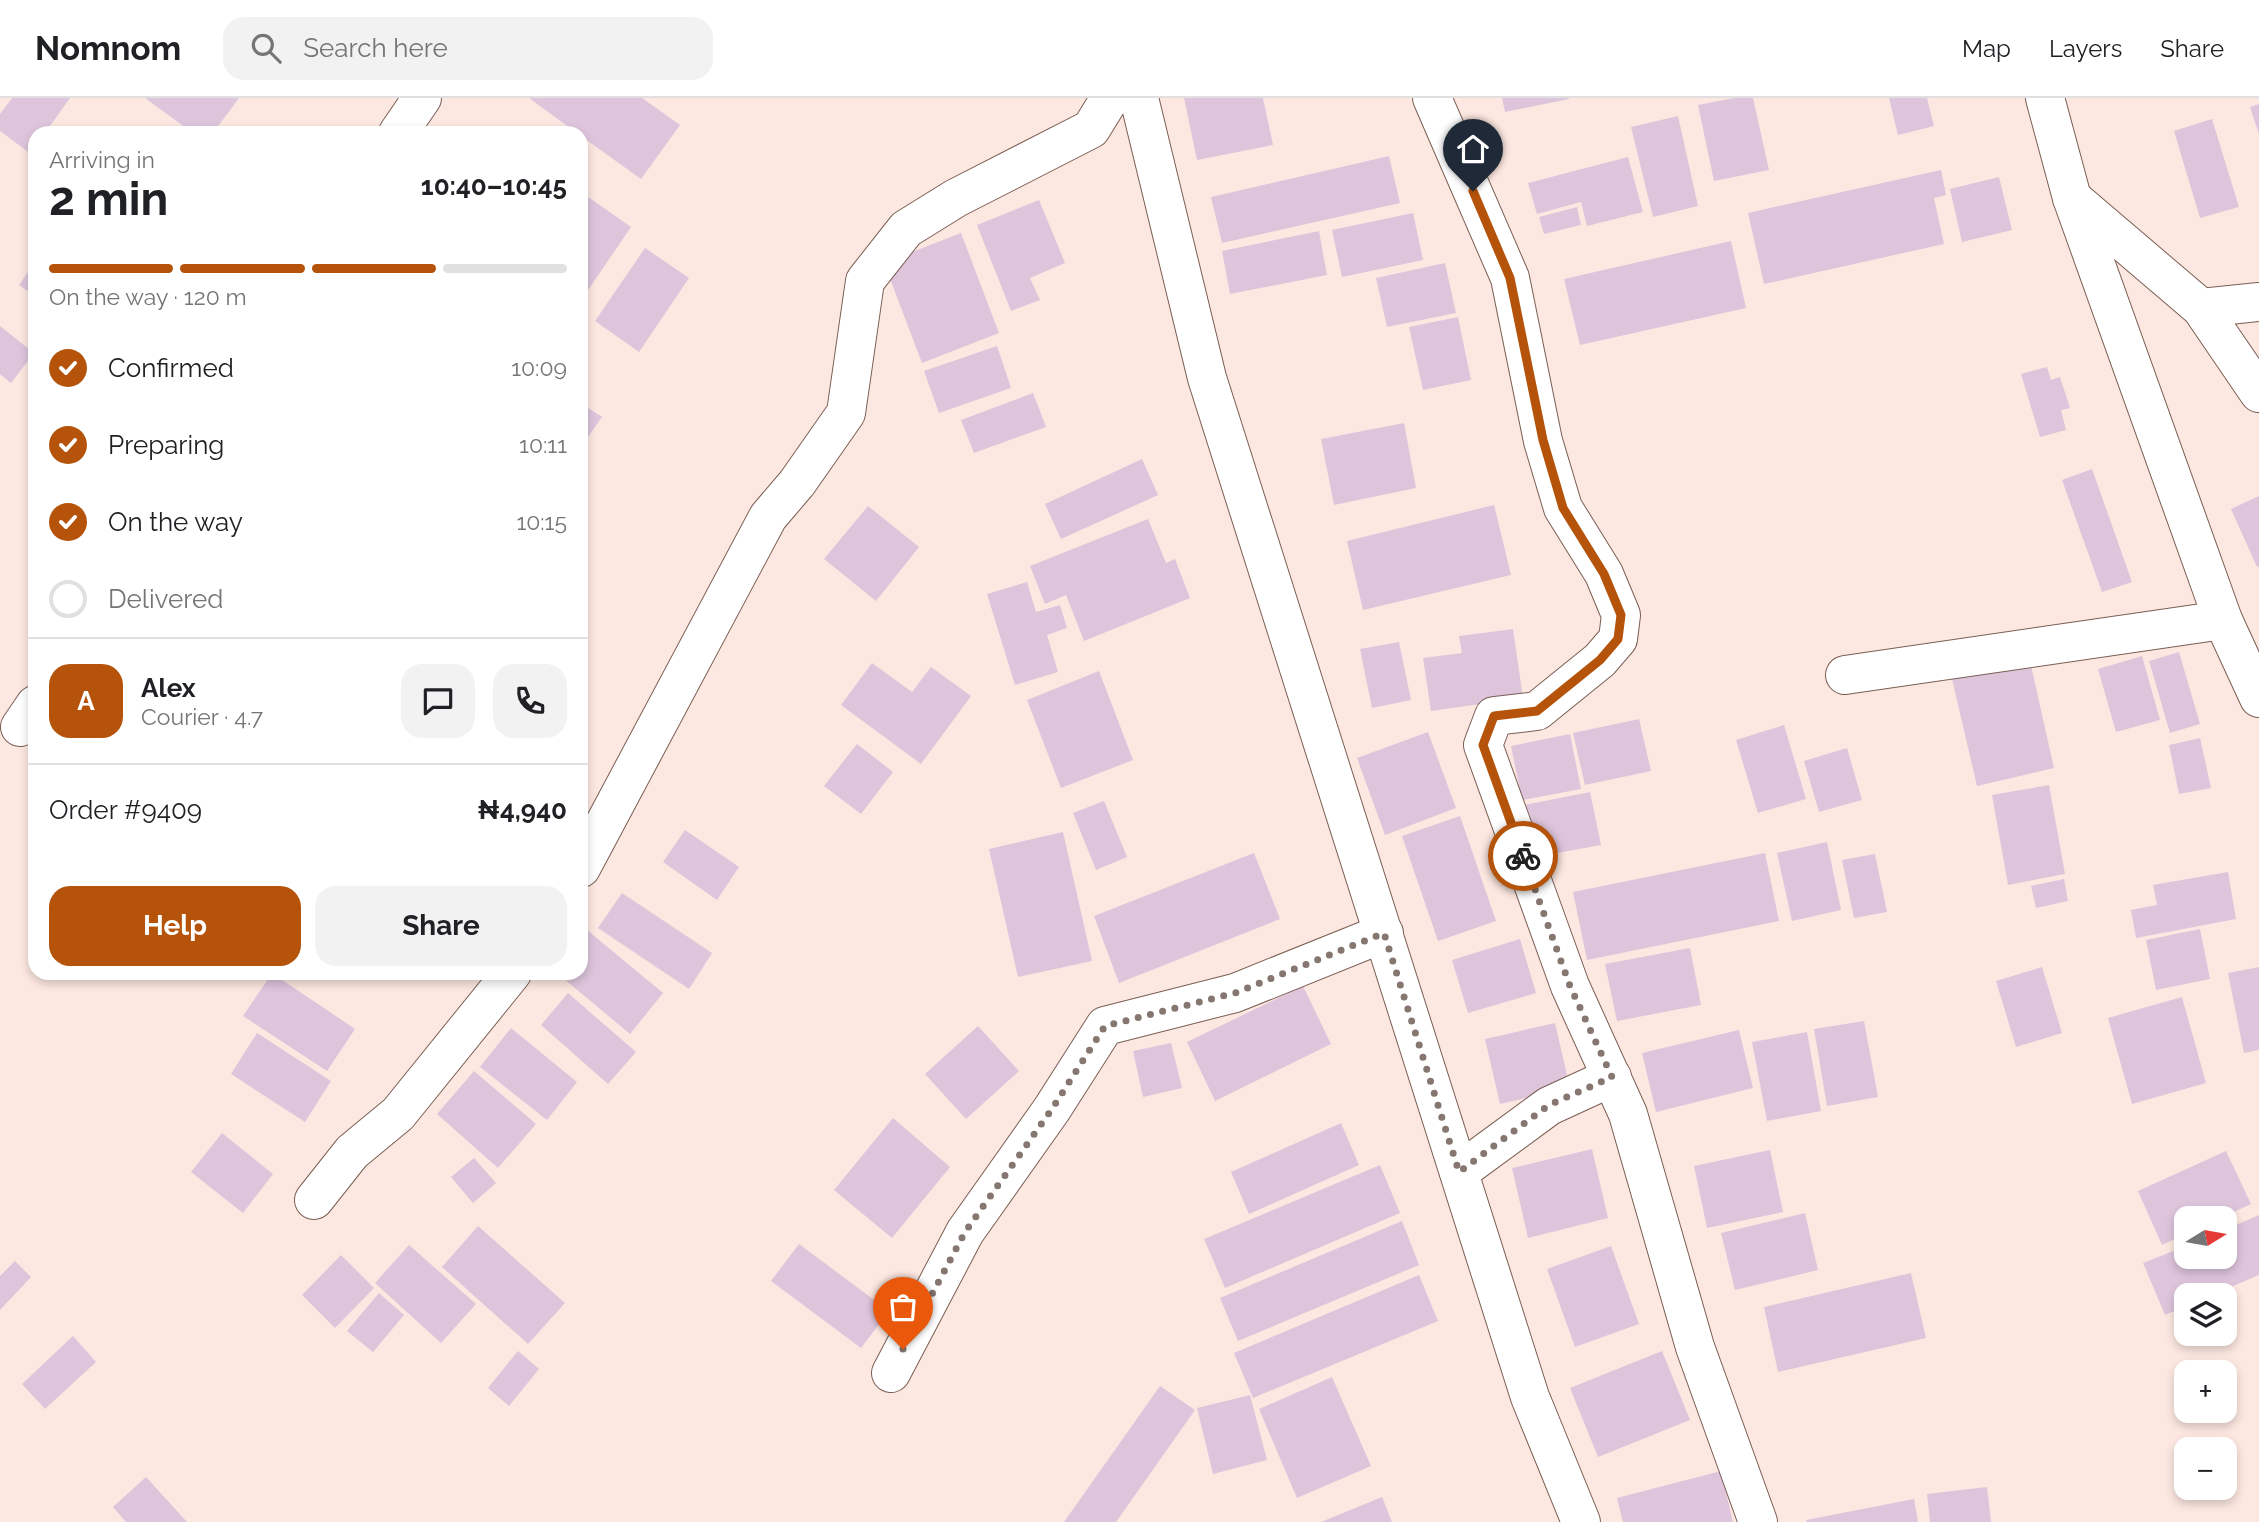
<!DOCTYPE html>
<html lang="en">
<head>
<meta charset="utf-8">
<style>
  :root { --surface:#fff; --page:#f2f2f2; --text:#202124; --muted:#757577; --line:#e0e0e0; --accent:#b45309 }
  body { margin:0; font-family:Raleway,sans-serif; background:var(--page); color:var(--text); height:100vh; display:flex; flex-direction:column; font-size:26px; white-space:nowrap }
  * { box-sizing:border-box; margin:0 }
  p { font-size:23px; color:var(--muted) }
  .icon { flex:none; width:38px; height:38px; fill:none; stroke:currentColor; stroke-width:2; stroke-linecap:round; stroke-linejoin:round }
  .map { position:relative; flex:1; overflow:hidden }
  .panel { position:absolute; left:28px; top:28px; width:560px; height:854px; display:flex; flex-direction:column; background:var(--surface); border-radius:21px; box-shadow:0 4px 10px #0003 }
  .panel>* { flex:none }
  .needle { width:46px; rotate:79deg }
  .fabs { position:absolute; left:2174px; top:1108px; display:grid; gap:14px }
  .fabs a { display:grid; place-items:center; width:63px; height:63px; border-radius:14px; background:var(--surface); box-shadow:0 4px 10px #0003; font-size:35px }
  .pin { position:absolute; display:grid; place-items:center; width:60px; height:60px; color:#fff; margin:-72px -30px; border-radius:50% 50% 50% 0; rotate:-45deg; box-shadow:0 0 7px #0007 }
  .pin .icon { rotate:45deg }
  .courier { position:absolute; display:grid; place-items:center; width:70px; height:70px; margin:-35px; border:5px solid #b45309; border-radius:50%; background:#fff; color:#222; box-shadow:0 2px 9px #0007 }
  .summary em { font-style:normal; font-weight:700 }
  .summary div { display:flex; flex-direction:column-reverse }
  .summary { display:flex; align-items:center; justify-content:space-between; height:119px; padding:0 21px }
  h1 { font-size:46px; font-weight:700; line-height:52px }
  .bar { display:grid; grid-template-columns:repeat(4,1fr); gap:10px 7px; align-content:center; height:84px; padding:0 21px }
  .bar i { height:9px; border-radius:5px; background:var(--line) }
  .bar .on { background:var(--accent) }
  .bar p { grid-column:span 4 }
  .line { display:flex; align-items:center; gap:18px; padding:0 21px; border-top:2px solid var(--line) }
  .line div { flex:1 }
  .round { display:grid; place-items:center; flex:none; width:74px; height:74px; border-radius:21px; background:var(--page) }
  ol { padding:0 21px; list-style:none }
  li { display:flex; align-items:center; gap:21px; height:77px }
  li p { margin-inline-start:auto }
  li .icon { padding:7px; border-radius:50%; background:var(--accent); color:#fff; stroke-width:4 }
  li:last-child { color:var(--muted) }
  li i { width:38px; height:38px; border:4px solid var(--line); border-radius:50% }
  .cta { display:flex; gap:14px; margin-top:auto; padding:14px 21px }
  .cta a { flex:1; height:80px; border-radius:21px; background:var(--accent); color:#fff; font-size:28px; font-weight:700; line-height:80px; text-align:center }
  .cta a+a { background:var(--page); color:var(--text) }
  header { display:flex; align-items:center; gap:42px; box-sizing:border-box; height:98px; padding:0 35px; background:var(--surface); border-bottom:2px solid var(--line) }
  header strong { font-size:33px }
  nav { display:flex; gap:38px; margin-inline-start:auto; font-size:24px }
  .search { width:490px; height:63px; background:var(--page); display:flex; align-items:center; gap:18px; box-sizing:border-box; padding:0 24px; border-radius:21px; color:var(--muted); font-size:26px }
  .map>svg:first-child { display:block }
  .building { fill:#dec5dc }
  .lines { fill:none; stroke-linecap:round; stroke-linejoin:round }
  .street-casing { stroke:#7a5e53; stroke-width:40 }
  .secondary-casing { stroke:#7a5e53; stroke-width:40 }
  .street { stroke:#fff; stroke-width:38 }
  .secondary { stroke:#fff; stroke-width:38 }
  .done { stroke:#857670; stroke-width:7; stroke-dasharray:0 12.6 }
  .route { stroke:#b45309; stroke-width:9 }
</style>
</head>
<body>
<header>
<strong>Nomnom</strong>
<div class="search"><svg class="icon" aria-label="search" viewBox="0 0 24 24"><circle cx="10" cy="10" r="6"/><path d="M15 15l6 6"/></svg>Search here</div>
<nav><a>Map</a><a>Layers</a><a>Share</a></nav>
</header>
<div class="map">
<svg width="2259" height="1424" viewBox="0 0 2259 1424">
  <rect width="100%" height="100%" fill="#fde8e1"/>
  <g class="building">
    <path d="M12,0H70L45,35H35V50L31,56L0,33V16Z"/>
    <path d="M145,0H239L213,35H193Z"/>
    <path d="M529,0H642L680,27L641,81L581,38V35H577Z"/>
    <path d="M1184,0H1263L1273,47L1197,62Z"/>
    <path d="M1502,0H1569V1L1505,14Z"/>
    <path d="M1734,0H1753L1769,72L1714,83L1698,7Z"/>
    <path d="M1889,0H1927L1934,28L1898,37Z"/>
    <path d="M2259,6V36L2250,9Z"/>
    <path d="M1678,18L1698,108L1653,119L1631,29Z"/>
    <path d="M2212,21L2239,109L2200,120L2174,33Z"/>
    <path d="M1389,58L1400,105L1222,145L1211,99Z"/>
    <path d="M1628,59L1643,114L1587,128L1581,104L1537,116L1528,85Z"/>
    <path d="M1941,72L1946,97L1934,100L1944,146L1764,186L1748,115Z"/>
    <path d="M1999,79L2012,132L1962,144L1950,91Z"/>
    <path d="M581,94L631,129L586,195L581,191Z"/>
    <path d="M1039,102L1065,165L1030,180L1040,202L1011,213L977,127Z"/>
    <path d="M1577,109L1581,127L1544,136L1539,119Z"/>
    <path d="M1413,115L1423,162L1342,179L1332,132Z"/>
    <path d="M1319,133L1327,177L1230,196L1222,153Z"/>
    <path d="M961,135L999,235L922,265L884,165Z"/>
    <path d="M1731,143L1746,210L1580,247L1564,181Z"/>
    <path d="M645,150L689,180L639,254L595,223Z"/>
    <path d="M35,164V198L19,187Z"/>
    <path d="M1445,165L1456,215L1387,229L1376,180Z"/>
    <path d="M1458,219L1471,282L1423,292L1409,229Z"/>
    <path d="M0,228L34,255L11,285L0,276Z"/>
    <path d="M997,248L1011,290L939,315L924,273Z"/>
    <path d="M2047,269L2051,282L2060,279L2070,310L2061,312L2066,332L2040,339L2021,276Z"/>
    <path d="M1033,295L1046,329L974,355L961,322Z"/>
    <path d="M581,305L602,319L581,349Z"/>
    <path d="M1404,325L1416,390L1334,407L1321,341Z"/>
    <path d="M1142,361L1158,397L1061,441L1045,406Z"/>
    <path d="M2092,371L2132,484L2102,494L2062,382Z"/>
    <path d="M2259,398V468L2257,469L2231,411Z"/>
    <path d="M1494,407L1511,477L1363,512L1347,443Z"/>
    <path d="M868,408L919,449L876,503L824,461Z"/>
    <path d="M1148,421L1166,465L1175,461L1190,500L1084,543L1066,497L1045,506L1030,468Z"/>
    <path d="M1027,484L1036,514L1060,507L1067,530L1047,537L1058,574L1015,587L987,496Z"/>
    <path d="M1513,531L1523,600L1431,613L1423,560L1462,555L1459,538Z"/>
    <path d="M1399,544L1411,602L1372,610L1360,551Z"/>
    <path d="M2179,554L2200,626L2170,635L2149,563Z"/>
    <path d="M2142,558L2160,622L2116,634L2098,571Z"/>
    <path d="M2030,563L2054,670L1977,688L1952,581Z"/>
    <path d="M872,565L912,594L931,569L971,598L921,666L841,607Z"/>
    <path d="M1099,573L1133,662L1061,690L1027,602Z"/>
    <path d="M1639,621L1651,673L1585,687L1573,635Z"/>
    <path d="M1784,627L1806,701L1758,715L1736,642Z"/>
    <path d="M1428,634L1456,710L1385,737L1357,660Z"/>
    <path d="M1570,636L1581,691L1522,702L1511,648Z"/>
    <path d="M2200,640L2211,690L2179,696L2169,647Z"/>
    <path d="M857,646L893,674L861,716L824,688Z"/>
    <path d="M1847,650L1862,702L1819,714L1804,663Z"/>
    <path d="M2049,687L2065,776L2008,787L1992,697Z"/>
    <path d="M1590,694L1601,747L1535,759L1524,707Z"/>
    <path d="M1104,703L1127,759L1096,772L1073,715Z"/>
    <path d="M1460,718L1496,823L1438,843L1402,738Z"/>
    <path d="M685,732L739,769L717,802L663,764Z"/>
    <path d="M1063,734L1092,863L1018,879L989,751Z"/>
    <path d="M1827,744L1841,812L1792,823L1777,755Z"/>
    <path d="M1254,755L1280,821L1119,885L1094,818Z"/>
    <path d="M1765,755L1779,823L1587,862L1573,794Z"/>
    <path d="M1875,756L1887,814L1854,820L1842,762Z"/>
    <path d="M2228,774L2236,821L2136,840L2131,812L2157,807L2153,787Z"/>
    <path d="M2064,781L2068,803L2036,810L2031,788Z"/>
    <path d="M622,795L712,855L689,891L598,830Z"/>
    <path d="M581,827L663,895L630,936L557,875H581Z"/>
    <path d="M2200,831L2210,881L2156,892L2146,842Z"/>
    <path d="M1520,841L1536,895L1468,915L1452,862Z"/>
    <path d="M1690,850L1701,907L1617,923L1605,866Z"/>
    <path d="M2042,869L2062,935L2016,949L1996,883Z"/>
    <path d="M2259,869V952L2244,955L2228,875Z"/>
    <path d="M272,875L355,931L327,973L243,918Z"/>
    <path d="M1303,888L1331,946L1215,1003L1187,944Z"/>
    <path d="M568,895L636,954L608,986L541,927Z"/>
    <path d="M2182,899L2206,985L2132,1006L2108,920Z"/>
    <path d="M1864,923L1878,999L1827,1008L1814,931Z"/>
    <path d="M1555,925L1570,990L1500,1006L1485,941Z"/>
    <path d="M978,928L1019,973L966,1021L925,976Z"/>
    <path d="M511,930L577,984L547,1022L480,969Z"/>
    <path d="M1739,932L1753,990L1656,1014L1642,955Z"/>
    <path d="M1807,934L1821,1013L1767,1023L1752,944Z"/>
    <path d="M257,935L331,983L305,1024L231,976Z"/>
    <path d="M1171,945L1182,990L1143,999L1133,953Z"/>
    <path d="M474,973L536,1026L498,1070L437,1016Z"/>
    <path d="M893,1020L950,1069L892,1140L834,1092Z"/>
    <path d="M1341,1025L1359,1067L1249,1116L1231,1074Z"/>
    <path d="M222,1035L273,1076L243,1115L191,1074Z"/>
    <path d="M1592,1051L1608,1120L1528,1140L1512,1070Z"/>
    <path d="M1770,1052L1783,1114L1707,1130L1694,1068Z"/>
    <path d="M2226,1053L2251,1106L2221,1120H2186V1136L2162,1147L2138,1093Z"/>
    <path d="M474,1060L496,1085L473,1105L451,1079Z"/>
    <path d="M1380,1067L1400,1115L1225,1190L1204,1141Z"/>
    <path d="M1805,1115L1818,1172L1735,1192L1721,1135Z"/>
    <path d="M2259,1117V1177L2212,1197H2186V1208L2165,1217L2143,1165L2186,1148V1158H2224V1132Z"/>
    <path d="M1402,1123L1419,1167L1238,1243L1220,1200Z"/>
    <path d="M478,1128L565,1205L528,1246L442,1169Z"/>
    <path d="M799,1146L889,1213L861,1250L771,1183Z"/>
    <path d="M409,1147L476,1206L441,1245L375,1185Z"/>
    <path d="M1611,1148L1639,1226L1575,1249L1547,1171Z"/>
    <path d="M341,1157L374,1190L335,1230L302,1197Z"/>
    <path d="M15,1163L31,1179L0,1212V1178Z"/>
    <path d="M1911,1175L1926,1240L1778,1274L1764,1209Z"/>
    <path d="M1419,1177L1438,1223L1253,1300L1234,1255Z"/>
    <path d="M379,1195L404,1217L373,1254L347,1233Z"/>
    <path d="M73,1238L96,1264L45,1311L22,1286Z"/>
    <path d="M518,1253L539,1271L509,1308L488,1290Z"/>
    <path d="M1662,1253L1690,1322L1598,1359L1570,1290Z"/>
    <path d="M1332,1279L1371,1368L1297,1400L1259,1311Z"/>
    <path d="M1160,1288L1195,1312L1116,1424H1064Z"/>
    <path d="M1250,1297L1267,1362L1213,1376L1197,1310Z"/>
    <path d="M1721,1373L1733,1424H1623L1617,1400Z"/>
    <path d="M146,1379L187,1424H126L113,1409Z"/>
    <path d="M1987,1389L1991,1424H1930L1927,1396Z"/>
    <path d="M1382,1399L1392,1424H1321Z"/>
    <path d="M1914,1401L1918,1424H1807L1806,1422Z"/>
  </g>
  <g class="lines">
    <defs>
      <g id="street">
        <path d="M1139,0L1207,280L1530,1299L1581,1424"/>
        <path d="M1432,0L1510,180L1543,343L1563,410L1604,476L1621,517L1618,541L1600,562L1537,613L1494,618L1483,647L1570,888L1628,1016L1695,1249L1758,1424"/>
        <path d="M398,35L422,0"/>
        <path d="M2072,100L2201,210L2259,295"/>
        <path d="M2201,210L2259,204"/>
        <path d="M1845,577L2223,522"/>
        <path d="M20,629L35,607"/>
        <path d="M581,770L768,419L797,385L846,315L865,183L906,131L956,100L1091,31L1110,0"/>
        <path d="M1459,1074L1549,1008L1612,979"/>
        <path d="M314,1102L352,1054L398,1016L512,875"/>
        <path d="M891,1275L965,1134L1052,1011L1105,928L1235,895L1384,835"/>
      </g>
      <path id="secondary" d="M2045,0L2072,100L2223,522L2259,600"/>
    </defs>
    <use href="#street" class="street-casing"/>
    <use href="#secondary" class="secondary-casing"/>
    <use href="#street" class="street"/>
    <use href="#secondary" class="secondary"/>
  </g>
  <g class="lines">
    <path class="done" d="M903,1251L965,1134L1052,1011L1105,928L1235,895L1384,835L1459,1074L1549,1007L1612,979L1570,888L1523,758"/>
    <path class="route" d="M1473,93L1510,180L1543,342L1563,410L1604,476L1621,517L1618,541L1600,562L1537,613L1494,618L1483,647L1523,758"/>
  </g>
</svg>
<div class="fabs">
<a><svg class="needle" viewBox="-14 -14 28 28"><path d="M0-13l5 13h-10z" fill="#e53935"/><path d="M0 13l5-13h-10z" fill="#757577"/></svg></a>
<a><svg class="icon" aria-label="layers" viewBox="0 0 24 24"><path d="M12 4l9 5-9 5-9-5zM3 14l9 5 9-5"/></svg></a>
<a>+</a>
<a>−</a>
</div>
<div class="pin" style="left:903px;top:1251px;background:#ea580c"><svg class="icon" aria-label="bag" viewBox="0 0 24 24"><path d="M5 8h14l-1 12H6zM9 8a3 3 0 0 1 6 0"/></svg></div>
<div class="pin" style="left:1473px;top:93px;background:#1f2937"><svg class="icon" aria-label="home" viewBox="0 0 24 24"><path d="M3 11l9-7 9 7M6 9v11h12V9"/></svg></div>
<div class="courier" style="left:1523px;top:758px"><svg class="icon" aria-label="bike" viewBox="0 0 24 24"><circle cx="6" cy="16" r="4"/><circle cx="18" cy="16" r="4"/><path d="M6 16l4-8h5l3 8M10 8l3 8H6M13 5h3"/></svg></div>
<section class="panel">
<div class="summary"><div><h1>2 min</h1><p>Arriving in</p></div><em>10:40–10:45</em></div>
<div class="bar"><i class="on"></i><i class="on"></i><i class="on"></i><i></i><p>On the way · 120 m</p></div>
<ol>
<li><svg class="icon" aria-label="check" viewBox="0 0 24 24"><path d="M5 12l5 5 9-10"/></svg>Confirmed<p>10:09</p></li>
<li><svg class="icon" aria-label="check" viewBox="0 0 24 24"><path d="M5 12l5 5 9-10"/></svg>Preparing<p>10:11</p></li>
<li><svg class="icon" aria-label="check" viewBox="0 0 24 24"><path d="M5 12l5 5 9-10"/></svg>On the way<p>10:15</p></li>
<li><i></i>Delivered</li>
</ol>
<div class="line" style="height:126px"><b class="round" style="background:var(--accent);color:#fff">A</b><div><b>Alex</b><p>Courier · 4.7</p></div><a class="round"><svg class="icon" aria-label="chat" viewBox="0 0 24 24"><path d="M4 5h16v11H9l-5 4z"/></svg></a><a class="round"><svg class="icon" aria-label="phone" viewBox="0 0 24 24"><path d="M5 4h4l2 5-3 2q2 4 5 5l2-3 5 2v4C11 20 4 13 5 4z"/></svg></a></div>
<div class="line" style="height:91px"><div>Order #9409</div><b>₦4,940</b></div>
<div class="cta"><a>Help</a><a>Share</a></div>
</section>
</div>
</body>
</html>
